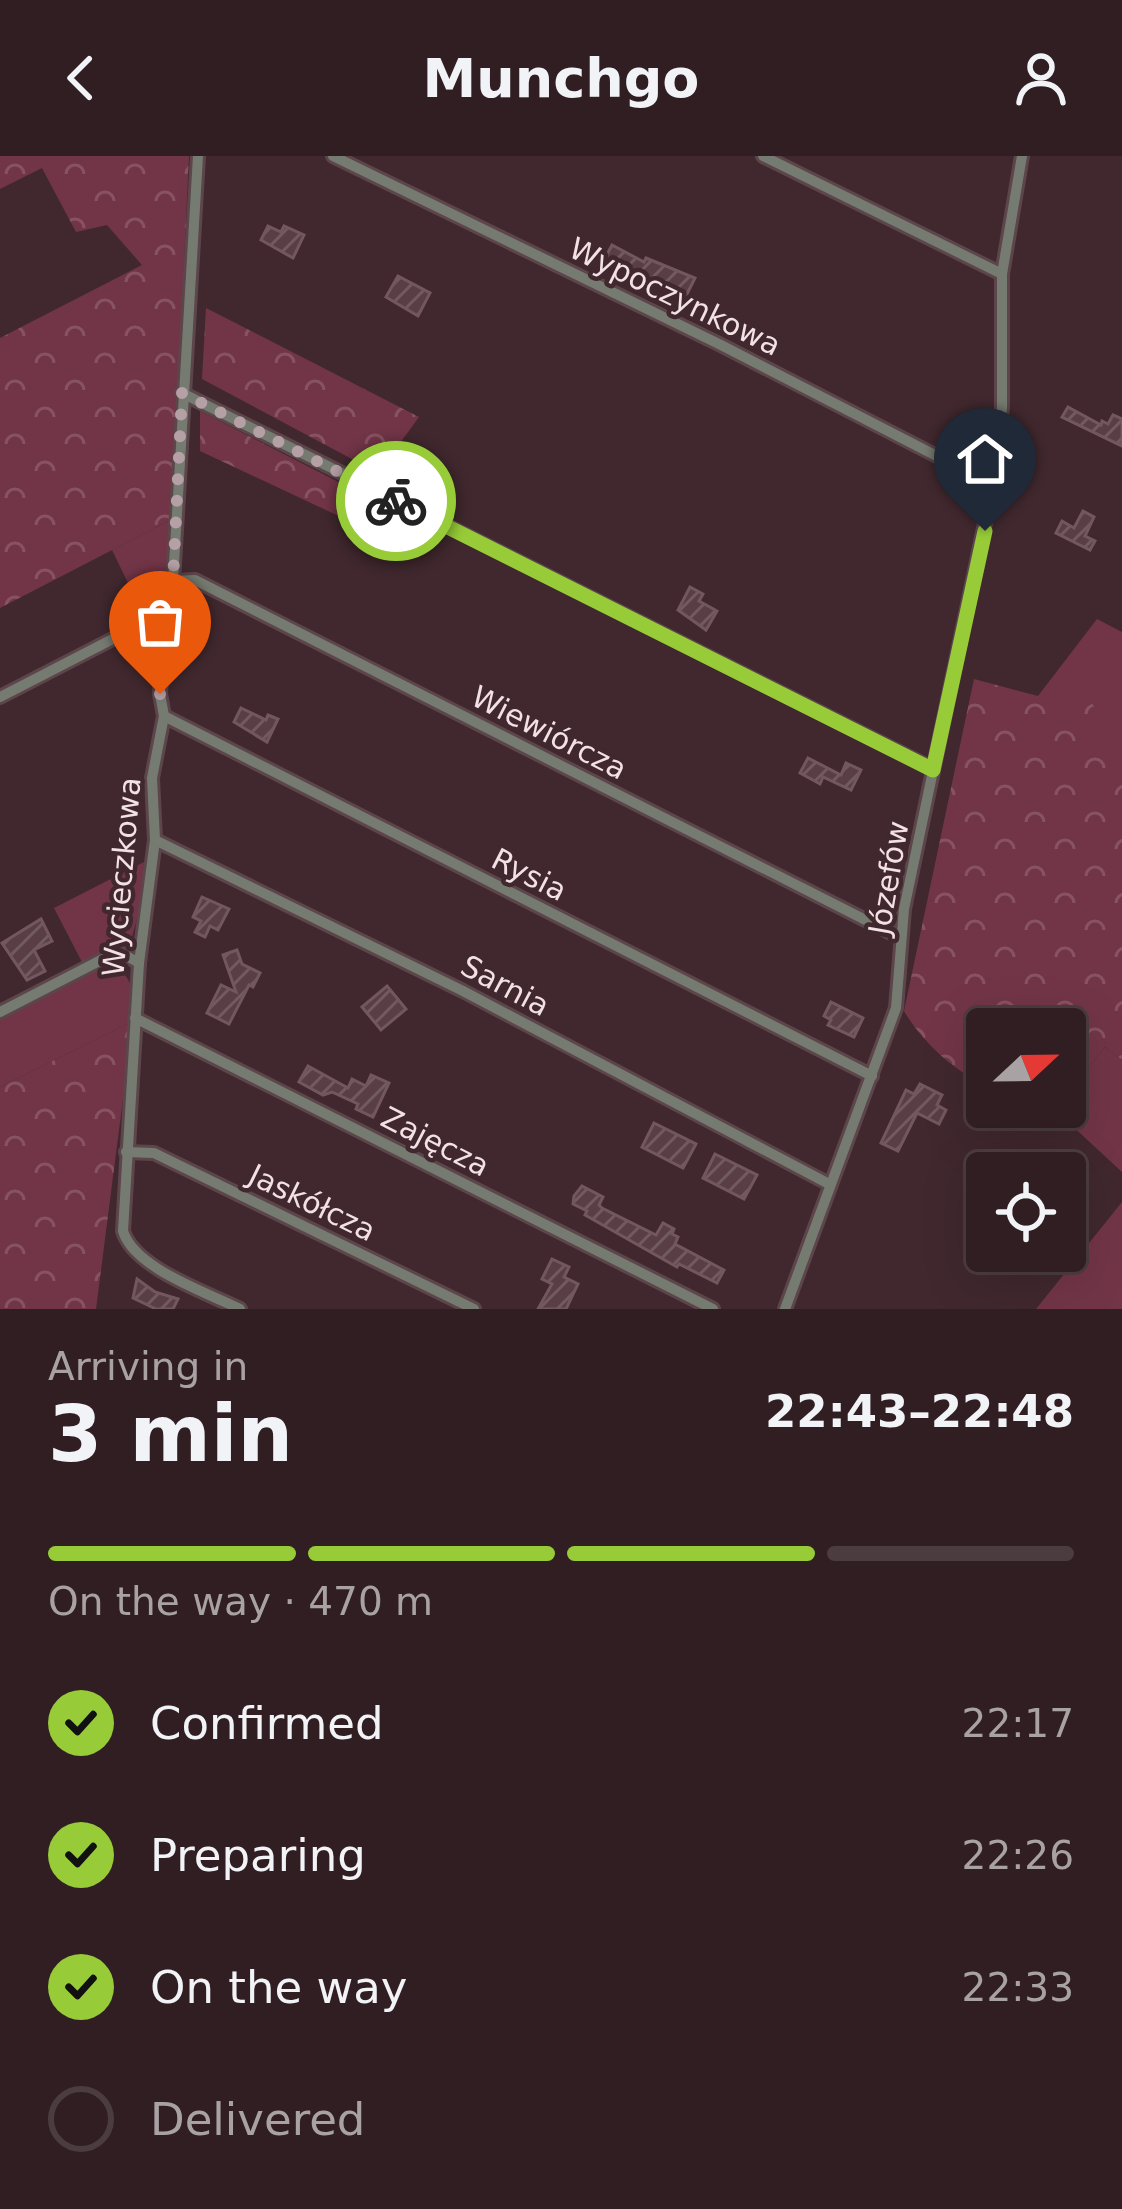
<!DOCTYPE html>
<html lang="en">
<head>
<meta charset="utf-8">
<style>
  :root { --surface:#301e22; --page:#3c2b2f; --text:#f1f3f6; --muted:#a8a2a5; --line:#4b3c40; --accent:#97cc38 }
  body { margin:0; font-family:"DejaVu Sans",sans-serif; background:var(--page); color:var(--text); height:100vh; display:flex; flex-direction:column; font-size:45px; white-space:nowrap }
  * { box-sizing:border-box; margin:0 }
  p { font-size:39px; color:var(--muted) }
  .icon { flex:none; width:66px; height:66px; fill:none; stroke:currentColor; stroke-width:2; stroke-linecap:round; stroke-linejoin:round }
  .map { position:relative; height:1153px; overflow:hidden }
  .details { display:flex; flex-direction:column; background:var(--surface); flex:1 }
  .details>* { flex:none }
  .needle { width:78px; rotate:68deg }
  .tools { position:absolute; left:966px; top:852px; display:grid; gap:24px }
  .tools a { display:grid; place-items:center; width:120px; height:120px; border-radius:12px; background:var(--surface); box-shadow:0 12px 48px #0002,0 0 0 3px var(--line); font-size:60px }
  .pin { position:absolute; display:grid; place-items:center; width:102px; height:102px; color:#fff; margin:-123px -51px; border-radius:50% 50% 50% 0; rotate:-45deg; box-shadow:0 0 12px #0007 }
  .pin .icon { rotate:45deg }
  .courier { position:absolute; display:grid; place-items:center; width:120px; height:120px; margin:-60px; border:9px solid #97cc38; border-radius:50%; background:#fff; color:#222; box-shadow:0 3px 15px #0007 }
  .head em { font-style:normal; font-weight:700 }
  .head div { display:flex; flex-direction:column-reverse }
  .head { display:flex; align-items:center; justify-content:space-between; height:204px; padding:0 48px }
  h1 { font-size:78px; font-weight:700; line-height:90px }
  .bar { display:grid; grid-template-columns:repeat(4,1fr); gap:18px 12px; align-content:center; height:144px; padding:0 48px }
  .bar i { height:15px; border-radius:9px; background:var(--line) }
  .bar .selected { background:var(--accent) }
  .bar p { grid-column:span 4 }
  ol { padding:0 48px; list-style:none }
  li { display:flex; align-items:center; gap:36px; height:132px }
  li p { margin-inline-start:auto }
  li .icon { padding:12px; border-radius:50%; background:var(--accent); color:#111; stroke-width:4 }
  li:last-child { color:var(--muted) }
  li i { width:66px; height:66px; border:6px solid var(--line); border-radius:50% }
  header { display:flex; justify-content:space-between; align-items:center; height:156px; padding:0 48px; background:var(--surface); font-size:54px; font-weight:700 }
  .map>svg:first-child { display:block }
  .grass { fill:#723548 }
  .forest { fill:url(#forest-crowns) }
  .building { fill:url(#building-hatch); stroke:#73575e; stroke-width:3 }
  .lines { fill:none; stroke-linecap:round; stroke-linejoin:round }
  .minor-casing { stroke:#5c464b; stroke-width:16 }
  .minor { stroke:#767b71; stroke-width:10 }
  .done { stroke:#b4a0a5; stroke-width:12; stroke-dasharray:0 21.6 }
  .route { stroke:#97cc38; stroke-width:15 }
  .labels { text-anchor:middle; stroke-width:9; stroke-linejoin:round; paint-order:stroke }
  .street-label { font-size:30px; fill:#f2e1e5; stroke:#40282e }
</style>
</head>
<body>
<header><svg class="icon" aria-label="back" viewBox="0 0 24 24"><path d="M15 5l-7 7 7 7"/></svg>Munchgo<svg class="icon" aria-label="person" viewBox="0 0 24 24"><circle cx="12" cy="8" r="4"/><path d="M4 21q1-7 8-7t8 7"/></svg></header>
<div class="map">
<svg width="1122" height="1153" viewBox="0 0 1122 1153">
  <defs>
    <pattern id="forest-crowns" width="20" height="18" patternUnits="userSpaceOnUse" patternTransform="scale(3)"><rect width="20" height="18" fill="#723548"/><path d="M2 6a3 3 0 1 1 6 0M12 15a3 3 0 1 1 6 0" fill="none" stroke="#875262"/></pattern>
    <pattern id="building-hatch" width="6" height="6" patternUnits="userSpaceOnUse" patternTransform="scale(3)"><rect width="6" height="6" fill="#593e45"/><path d="M-1 1l2-2M0 6l6-6M5 7l2-2" fill="none" stroke="#715a60"/></pattern>
  </defs>
  <rect width="100%" height="100%" fill="#40282e"/>
  <g class="grass">
    <path d="M172,363L166,435L144,460L112,394Z"/>
    <path d="M1097,463L1122,476V606L1038,540Z"/>
    <path d="M144,706L142,745L130,788L83,808L54,752Z"/>
    <path d="M110,809C136,819 134,842 133,865L0,931V859L97,811Z"/>
    <path d="M1105,891L1122,904V1016L1054,953L1065,951V940Z"/>
    <path d="M1122,1046V1153H1036Z"/>
  </g>
  <g class="forest">
    <path d="M0,0H189L172,363L0,452V182L142,109L107,69L76,76L42,12L0,33Z"/>
    <path d="M206,152L419,261L378,317L202,223Z"/>
    <path d="M200,255L360,337L343,362L200,295Z"/>
    <path d="M974,523L1038,540L1083,529L1122,606V904L1105,891L1065,940V873H987V929C955,917 921,884 904,855Z"/>
    <path d="M133,865L96,1153H0V931Z"/>
  </g>
  <g class="building">
    <path d="M268,70L281,76L284,70L304,79L293,102L261,84Z"/>
    <path d="M612,89L644,106L646,102L695,122L685,142L604,104Z"/>
    <path d="M398,120L430,137L418,160L386,141Z"/>
    <path d="M1068,251L1101,269L1102,265L1108,268L1113,259L1122,263V290L1062,261Z"/>
    <path d="M1083,355L1094,361L1085,380L1095,385L1090,394L1056,377L1062,365L1074,372Z"/>
    <path d="M690,431L703,438L699,445L717,455L706,474L678,454Z"/>
    <path d="M241,552L266,564L268,559L278,563L267,586L234,566Z"/>
    <path d="M808,602L841,619L846,607L861,614L851,634L823,621L820,628L800,617Z"/>
    <path d="M202,741L229,753L218,774L210,770L205,781L195,776L201,765L193,761Z"/>
    <path d="M41,763L52,785L34,794L45,815L27,824L2,787Z"/>
    <path d="M237,794L242,808L260,817L253,831L249,829L229,868L207,857L221,829L236,836L223,799Z"/>
    <path d="M387,830L406,853L381,874L362,851Z"/>
    <path d="M831,846L863,862L854,881L828,869L831,864L824,860Z"/>
    <path d="M308,910L348,932L352,923L366,930L371,919L389,927L373,961L356,953L358,948L332,936L323,939L299,926Z"/>
    <path d="M920,928L942,939L937,949L946,954L939,968L917,957L898,995L881,987L906,934L914,938Z"/>
    <path d="M654,967L696,988L683,1012L642,991Z"/>
    <path d="M715,998L757,1019L744,1043L703,1022Z"/>
    <path d="M582,1030L603,1041L599,1049L602,1052L656,1079L663,1067L674,1073L672,1078L678,1081L675,1088L724,1114L717,1127L679,1108L677,1111L585,1059L587,1055L573,1048L574,1040Z"/>
    <path d="M552,1103L569,1111L564,1121L578,1128L566,1153H538L552,1128L542,1123Z"/>
    <path d="M137,1123L155,1136L178,1143L173,1153H156L133,1142Z"/>
  </g>
  <g class="lines">
    <defs>
      <g id="minor">
        <path d="M198,0L173,425L165,456L160,538L164,560L152,622L155,684L139,807L123,1075C134,1112 206,1136 240,1153"/>
        <path d="M333,0L721,189L993,329"/>
        <path d="M763,0L1002,118"/>
        <path d="M182,237L933,613"/>
        <path d="M173,425L195,424L901,782"/>
        <path d="M0,541L165,456"/>
        <path d="M164,560L872,920"/>
        <path d="M155,684L463,835L829,1028"/>
        <path d="M0,856L103,803L123,798L139,807"/>
        <path d="M135,862L713,1153"/>
        <path d="M126,996L154,997L474,1153"/>
        <path d="M785,1153L896,852L904,753L993,329L1002,252V118L1022,0"/>
      </g>
    </defs>
    <use href="#minor" class="minor-casing"/>
    <use href="#minor" class="minor"/>
  </g>
  <g class="lines">
    <path class="done" d="M160,538L165,456L173,425L182,237L396,345"/>
    <path class="route" d="M396,345L933,614L985,375"/>
  </g>
  <g class="labels">
    <g class="street-label">
      <text transform="translate(675 141) rotate(26)" y="10">Wypoczynkowa</text>
      <text transform="translate(549 577) rotate(27)" y="10">Wiewiórcza</text>
      <text transform="translate(529 719) rotate(27)" y="10">Rysia</text>
      <text transform="translate(122 721) rotate(-85)" y="10">Wycieczkowa</text>
      <text transform="translate(889 722) rotate(-80)" y="10">Józefów</text>
      <text transform="translate(505 830) rotate(28)" y="10">Sarnia</text>
      <text transform="translate(435 986) rotate(27)" y="10">Zajęcza</text>
      <text transform="translate(312 1047) rotate(26)" y="10">Jaskółcza</text>
    </g>
  </g>
</svg>
<div class="tools">
<a><svg class="needle" viewBox="-14 -14 28 28"><path d="M0-13l5 13h-10z" fill="#e53935"/><path d="M0 13l5-13h-10z" fill="#a8a2a5"/></svg></a>
<a><svg class="icon" aria-label="locate" viewBox="0 0 24 24"><circle cx="12" cy="12" r="6"/><path d="M12 2v4M12 18v4M2 12h4M18 12h4"/></svg></a>
</div>
<div class="pin" style="left:160px;top:538px;background:#ea580c"><svg class="icon" aria-label="bag" viewBox="0 0 24 24"><path d="M5 8h14l-1 12H6zM9 8a3 3 0 0 1 6 0"/></svg></div>
<div class="pin" style="left:985px;top:375px;background:#1f2937"><svg class="icon" aria-label="home" viewBox="0 0 24 24"><path d="M3 11l9-7 9 7M6 9v11h12V9"/></svg></div>
<div class="courier" style="left:396px;top:345px"><svg class="icon" aria-label="bike" viewBox="0 0 24 24"><circle cx="6" cy="16" r="4"/><circle cx="18" cy="16" r="4"/><path d="M6 16l4-8h5l3 8M10 8l3 8H6M13 5h3"/></svg></div>
</div>
<section class="details">
<div class="head"><div><h1>3 min</h1><p>Arriving in</p></div><em>22:43–22:48</em></div>
<div class="bar"><i class="selected"></i><i class="selected"></i><i class="selected"></i><i></i><p>On the way · 470 m</p></div>
<ol>
<li><svg class="icon" aria-label="check" viewBox="0 0 24 24"><path d="M5 12l5 5 9-10"/></svg>Confirmed<p>22:17</p></li>
<li><svg class="icon" aria-label="check" viewBox="0 0 24 24"><path d="M5 12l5 5 9-10"/></svg>Preparing<p>22:26</p></li>
<li><svg class="icon" aria-label="check" viewBox="0 0 24 24"><path d="M5 12l5 5 9-10"/></svg>On the way<p>22:33</p></li>
<li><i></i>Delivered</li>
</ol>
</section>
</body>
</html>
